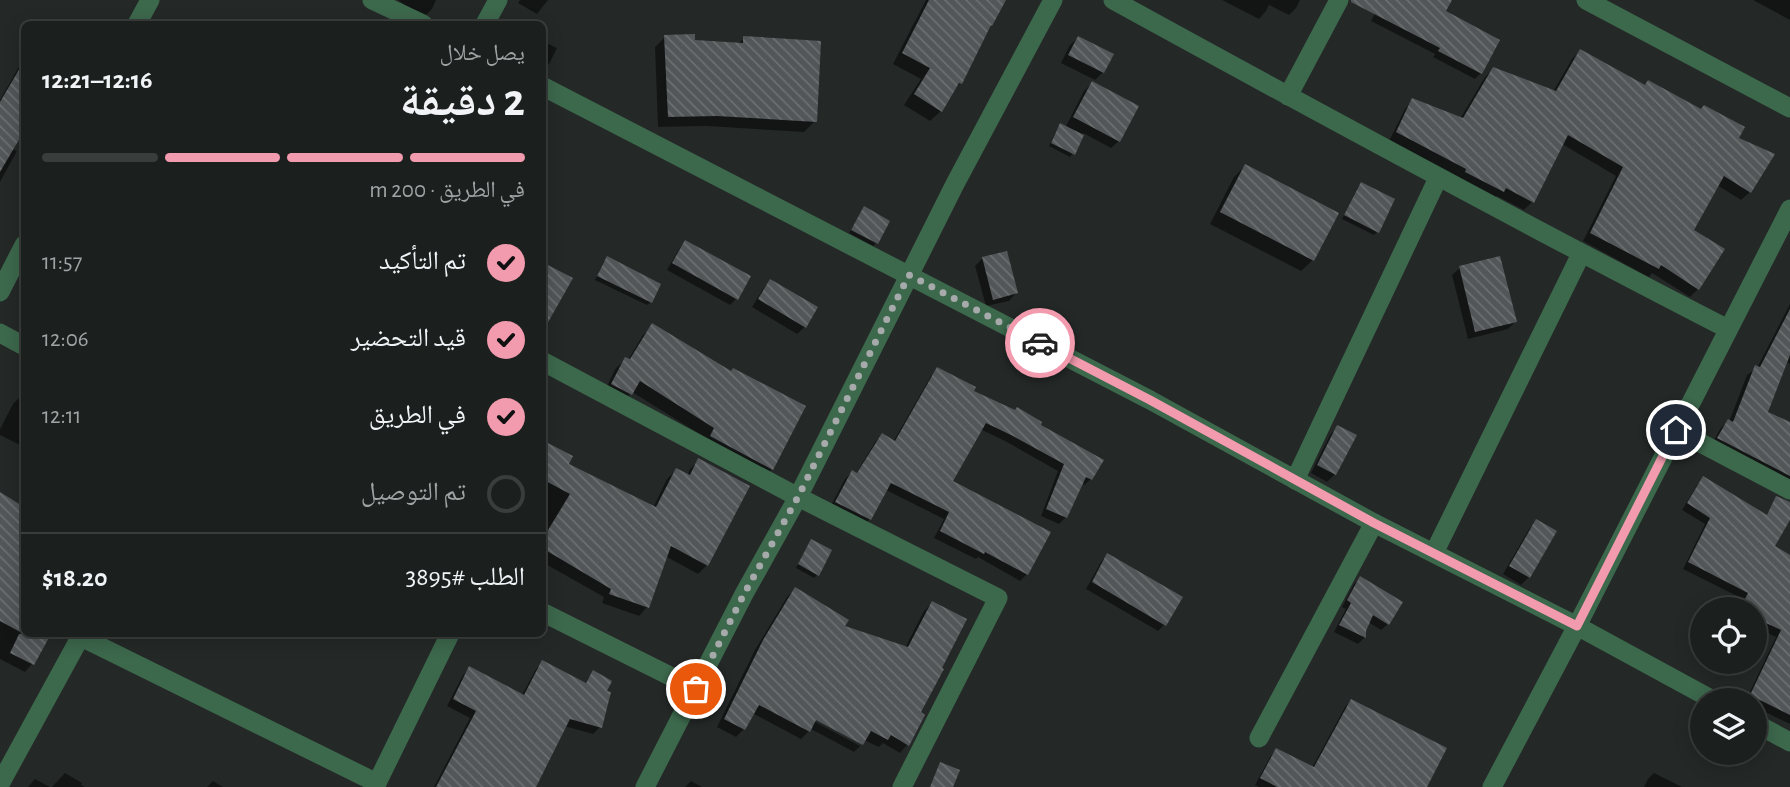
<!DOCTYPE html>
<html lang="ar">
<head>
<meta charset="utf-8">
<style>
  :root { --surface:#1b1f1e; --page:#282c2b; --text:#f1f3f6; --muted:#a0a2a4; --line:#393d3c; --accent:#f29aae }
  body { margin:0; font-family:"Alegreya Sans","Noto Naskh Arabic",sans-serif; background:var(--page); color:var(--text); direction:rtl; height:100vh; display:flex; flex-direction:column; font-size:26px; white-space:nowrap }
  * { box-sizing:border-box; margin:0 }
  p { font-size:23px; color:var(--muted) }
  .icon { flex:none; width:38px; height:38px; fill:none; stroke:currentColor; stroke-width:2; stroke-linecap:round; stroke-linejoin:round }
  .map { position:relative; flex:1; overflow:hidden; direction:ltr }
  .panel { position:absolute; left:21px; top:21px; width:525px; height:616px; display:flex; flex-direction:column; background:var(--surface); border-radius:10px; box-shadow:0 4px 18px #0003,0 0 0 2px var(--line); direction:rtl }
  .panel>* { flex:none }
  .buttons { position:absolute; left:1690px; top:597px; display:grid; gap:14px }
  .buttons a { display:grid; place-items:center; width:77px; height:77px; border-radius:50%; background:var(--surface); box-shadow:0 4px 18px #0003,0 0 0 2px var(--line); font-size:35px }
  .pin { position:absolute; display:grid; place-items:center; width:60px; height:60px; color:#fff; margin:-30px; border:4px solid #fff; border-radius:50%; box-shadow:0 2px 7px #0007 }
  .courier { position:absolute; display:grid; place-items:center; width:70px; height:70px; margin:-35px; border:5px solid #f29aae; border-radius:50%; background:#fff; color:#222; box-shadow:0 2px 9px #0007 }
  .head em { font-style:normal; font-weight:700 }
  .head div { display:flex; flex-direction:column-reverse }
  .head { display:flex; align-items:center; justify-content:space-between; height:119px; padding:0 21px }
  h1 { font-size:46px; font-weight:700; line-height:52px }
  .bar { display:grid; grid-template-columns:repeat(4,1fr); gap:10px 7px; align-content:center; height:84px; padding:0 21px }
  .bar i { height:9px; border-radius:5px; background:var(--line) }
  .bar .selected { background:var(--accent) }
  .bar p { grid-column:span 4 }
  .line { display:flex; align-items:center; gap:18px; padding:0 21px; border-top:2px solid var(--line) }
  .line div { flex:1 }
  ol { padding:0 21px; list-style:none }
  li { display:flex; align-items:center; gap:21px; height:77px }
  li p { margin-inline-start:auto }
  li .icon { padding:7px; border-radius:50%; background:var(--accent); color:#111; stroke-width:4 }
  li:last-child { color:var(--muted) }
  li i { width:38px; height:38px; border:4px solid var(--line); border-radius:50% }
  .map>svg:first-child { display:block }
  .shadow { fill:#0007 }
  .building { fill:url(#building-back-hatch) }
  .lines { fill:none; stroke-linecap:round; stroke-linejoin:round }
  .minor { stroke:#3c684c; stroke-width:19 }
  .done { stroke:#a7aaaa; stroke-width:7; stroke-dasharray:0 12.6 }
  .route { stroke:#f29aae; stroke-width:9 }
</style>
</head>
<body>
<div class="map">
<svg width="1790" height="787" viewBox="0 0 1790 787">
  <defs>
    <pattern id="building-back-hatch" width="6" height="6" patternUnits="userSpaceOnUse" patternTransform="scale(1.75)"><rect width="6" height="6" fill="#525658"/><path d="M-1 5l2 2M0 0l6 6M5-1l2 2" fill="none" stroke="#6b6f70"/></pattern>
  </defs>
  <rect width="100%" height="100%" fill="#242928"/>
  <g class="shadow">
    <path d="M398,0H436L432,9L426,15L408,7Z"/>
    <path d="M520,0H548L537,14L518,3Z"/>
    <path d="M926,0H1004L991,25L987,30L961,83L952,91L941,111L930,121L904,105L921,79L893,64Z"/>
    <path d="M1222,0H1300L1296,8L1289,15L1269,5L1266,11L1259,19Z"/>
    <path d="M1352,0H1450L1443,12L1481,73L1475,79L1433,57L1435,54L1371,21L1376,12Z"/>
    <path d="M1753,0H1790V20Z"/>
    <path d="M665,37L693,42L737,45L744,38L815,121L804,132L706,126L658,127L655,47Z"/>
    <path d="M1078,38L1103,72L1095,80L1061,63L1070,45Z"/>
    <path d="M542,41L557,48L549,64L542,71Z"/>
    <path d="M1580,51L1737,139L1750,192L1741,200L1717,185L1692,230L1698,289L1690,297L1652,273L1649,277L1583,241L1616,176L1562,144L1532,202L1524,210L1497,196L1494,199L1389,141L1405,109L1413,100L1460,119L1485,77L1493,69L1553,92L1572,59Z"/>
    <path d="M24,58V127L12,149L17,151L0,182V100Z"/>
    <path d="M1092,83L1119,141L1111,148L1083,133L1073,153L1070,157L1049,146L1057,129L1061,126L1065,128L1084,91Z"/>
    <path d="M1245,166L1313,260L1301,271L1210,224L1234,177Z"/>
    <path d="M1361,184L1377,232L1374,235L1342,219L1358,187Z"/>
    <path d="M864,208L876,243L873,246L849,233Z"/>
    <path d="M686,242L736,299L730,305L667,270L679,249Z"/>
    <path d="M983,258L1016,293L1009,301L986,306L975,266Z"/>
    <path d="M604,261L651,302L647,305L595,280Z"/>
    <path d="M1460,268L1515,322L1508,329L1468,339L1452,275Z"/>
    <path d="M770,281L805,327L797,334L752,307L763,289Z"/>
    <path d="M1790,304V364L1786,361L1766,413L1790,424V489L1711,446L1720,429L1728,421L1729,422L1747,375L1757,368Z"/>
    <path d="M653,325L772,469L762,478L706,438L632,392L622,404L603,394L616,368L626,359L628,360L643,335Z"/>
    <path d="M938,370L972,392L1038,425L1091,479L1084,485L1081,484L1066,517L1059,524L1041,516L1058,471L1005,441L980,429L950,481L1049,533L1027,574L1020,581L978,557L976,559L934,538L944,519L886,490L870,519L863,526L829,509L845,479L852,472L856,474L875,442L882,435L893,442L931,376Z"/>
    <path d="M20,397L24,399V447L0,435V429L13,404Z"/>
    <path d="M1337,428L1335,474L1327,482L1311,473L1330,435Z"/>
    <path d="M542,442L567,464L653,508L667,479L676,470L687,476L690,469L699,460L707,565L698,574L665,556L647,607L639,616L602,603L604,597L542,562Z"/>
    <path d="M1704,479L1773,547L1790,557V724L1755,707V700H1746L1776,637L1755,627V609H1738L1743,599L1683,569L1705,524L1682,510L1697,485Z"/>
    <path d="M0,494L24,509V634H49L32,664L25,672L0,659Z"/>
    <path d="M1537,521L1529,577L1521,585L1503,574L1529,529Z"/>
    <path d="M808,545L817,575L814,578L796,568Z"/>
    <path d="M1107,555L1164,625L1158,631L1086,589L1101,562Z"/>
    <path d="M1360,578L1388,624L1381,630L1368,622L1364,630V638L1358,644L1334,632L1346,609L1342,607L1354,584Z"/>
    <path d="M795,589L843,627L905,648L924,611L932,603L918,713L923,715L907,745L900,753L883,743L879,747L809,715L808,718L860,746L854,752L811,729L801,739L752,713L744,729L736,737L717,727L755,650L787,597Z"/>
    <path d="M543,662L584,684L593,672L605,692L600,727L593,734L564,726L530,787H434L470,718L447,706L463,675L470,668L522,695L536,669Z"/>
    <path d="M1351,701L1423,787H1259L1255,785L1270,757L1276,750L1312,768L1345,707Z"/>
    <path d="M65,773L82,783L81,785L85,787H52Z"/>
    <path d="M1654,773L1682,787H1644L1648,779Z"/>
    <path d="M35,779L50,787H28Z"/>
    <path d="M213,781L223,787H207Z"/>
    <path d="M691,781L702,787H685Z"/>
  </g>
  <g class="building">
    <path d="M929,0H1006L992,26L991,25L962,84L959,83L942,112L914,94L930,68L902,53Z"/>
    <path d="M1351,0H1452L1446,11L1500,40L1482,74L1438,51L1440,48L1351,2Z"/>
    <path d="M695,34V40L743,43V36L821,41L817,122L717,116L668,117L664,35Z"/>
    <path d="M1078,36L1114,54L1104,73L1068,55Z"/>
    <path d="M1580,49L1645,85L1648,80L1701,109L1704,105L1745,127L1739,138L1775,154L1751,193L1724,176L1694,230L1725,249L1699,290L1661,265L1659,269L1590,233L1623,167L1568,135L1534,203L1506,188L1504,192L1465,172L1466,169L1396,132L1412,98L1463,118L1493,67L1556,91Z"/>
    <path d="M24,61V131L0,172V102Z"/>
    <path d="M1092,81L1139,106L1120,142L1073,117Z"/>
    <path d="M1060,123L1084,135L1075,155L1051,143Z"/>
    <path d="M1245,164L1339,213L1314,261L1220,212Z"/>
    <path d="M1361,182L1395,199L1379,233L1344,215Z"/>
    <path d="M864,206L890,221L878,244L851,230Z"/>
    <path d="M685,240L751,276L738,300L672,263Z"/>
    <path d="M1007,251L1018,293L993,300L982,257Z"/>
    <path d="M607,256L661,284L652,303L597,276Z"/>
    <path d="M1500,256L1517,322L1475,332L1459,266Z"/>
    <path d="M542,262L573,278L542,333Z"/>
    <path d="M770,279L818,307L806,328L758,299Z"/>
    <path d="M1790,309V355L1768,412L1790,422V476L1717,438L1728,419L1733,422L1755,365L1760,367Z"/>
    <path d="M652,323L731,371L733,368L806,406L773,470L710,436L714,428L640,381L632,395L611,384L625,357L630,359Z"/>
    <path d="M937,367L976,387L974,391L1015,410L1017,407L1042,422L1041,425L1104,460L1092,480L1086,477L1067,518L1046,509L1064,464L1011,435L986,423L953,481L1051,532L1028,575L985,552L984,554L940,531L949,512L891,483L871,520L835,502L852,470L857,473L882,433L895,441Z"/>
    <path d="M1337,425L1357,435L1336,475L1317,465Z"/>
    <path d="M542,440L573,456L569,464L656,507L676,468L690,475L698,458L750,486L708,566L671,546L649,608L609,594L611,589L542,548V540L570,494L542,479Z"/>
    <path d="M1703,476L1767,515L1776,496L1790,502V520L1775,546L1790,555V715L1750,695L1781,630L1755,618V609H1740L1748,593L1688,562L1710,518L1687,503Z"/>
    <path d="M0,492L24,507V634H51L34,665L10,653L19,634H24L0,621Z"/>
    <path d="M1536,519L1557,531L1530,578L1509,566Z"/>
    <path d="M811,539L832,550L819,576L798,564Z"/>
    <path d="M1107,553L1183,597L1166,626L1092,582Z"/>
    <path d="M1360,576L1403,602L1389,625L1373,615L1366,631V638L1339,625L1351,603L1347,600Z"/>
    <path d="M795,587L849,620L845,626L908,647L932,601L967,619L942,668L944,669L921,712L925,715L909,746L891,735L888,740L871,731L863,745L816,720L810,732L759,705L745,730L724,719L763,640Z"/>
    <path d="M542,660L586,683L593,670L612,681L607,691L611,692L602,728L570,719L536,787H436L476,711L453,699L469,666L524,695Z"/>
    <path d="M1351,699L1447,748L1427,787H1277L1260,778L1276,748L1314,767Z"/>
    <path d="M940,762L960,770L953,787H930Z"/>
  </g>
  <g class="lines">
    <g class="minor">
      <path d="M372,0L423,24"/>
      <path d="M1113,0C1317,112 1521,223 1728,329"/>
      <path d="M1586,0L1790,108"/>
      <path d="M137,24L150,0"/>
      <path d="M485,24L498,0"/>
      <path d="M542,86L1150,400L1374,523L1577,626L1713,700"/>
      <path d="M1288,96L1339,0"/>
      <path d="M0,292L24,245"/>
      <path d="M0,333L24,346"/>
      <path d="M542,361L798,497L998,598L902,787"/>
      <path d="M1676,430L1790,490"/>
      <path d="M1295,480L1438,178"/>
      <path d="M1434,553L1581,254"/>
      <path d="M542,612L696,689"/>
      <path d="M81,637L377,783"/>
      <path d="M1755,723L1790,742"/>
      <path d="M1259,738L1374,523"/>
      <path d="M0,784L82,634"/>
      <path d="M375,787L450,634"/>
      <path d="M645,787L744,594L798,497L955,184L1053,0"/>
      <path d="M1492,787L1577,626L1790,209"/>
    </g>
  </g>
  <g class="lines">
    <path class="done" d="M696,689L744,594L798,497L909,275L1040,343"/>
    <path class="route" d="M1040,343L1150,400L1374,523L1577,626L1676,430"/>
  </g>
</svg>
<div class="buttons">
<a><svg class="icon" aria-label="locate" viewBox="0 0 24 24"><circle cx="12" cy="12" r="6"/><path d="M12 2v4M12 18v4M2 12h4M18 12h4"/></svg></a>
<a><svg class="icon" aria-label="layers" viewBox="0 0 24 24"><path d="M12 4l9 5-9 5-9-5zM3 14l9 5 9-5"/></svg></a>
</div>
<div class="pin" style="left:696px;top:689px;background:#ea580c"><svg class="icon" aria-label="bag" viewBox="0 0 24 24"><path d="M5 8h14l-1 12H6zM9 8a3 3 0 0 1 6 0"/></svg></div>
<div class="pin" style="left:1676px;top:430px;background:#1f2937"><svg class="icon" aria-label="home" viewBox="0 0 24 24"><path d="M3 11l9-7 9 7M6 9v11h12V9"/></svg></div>
<div class="courier" style="left:1040px;top:343px"><svg class="icon" aria-label="car" viewBox="0 0 24 24"><path d="M5 17H2v-5l4-1 3-4h7l3 4 3 1v5h-3M9 17h6M6 11h13"/><circle cx="7" cy="17" r="2"/><circle cx="17" cy="17" r="2"/></svg></div>
<section class="panel">
<div class="head"><div><h1>2 دقيقة</h1><p>يصل خلال</p></div><em>12:16–12:21</em></div>
<div class="bar"><i class="selected"></i><i class="selected"></i><i class="selected"></i><i></i><p>في الطريق · 200 m</p></div>
<ol>
<li><svg class="icon" aria-label="check" viewBox="0 0 24 24"><path d="M5 12l5 5 9-10"/></svg>تم التأكيد<p>11:57</p></li>
<li><svg class="icon" aria-label="check" viewBox="0 0 24 24"><path d="M5 12l5 5 9-10"/></svg>قيد التحضير<p>12:06</p></li>
<li><svg class="icon" aria-label="check" viewBox="0 0 24 24"><path d="M5 12l5 5 9-10"/></svg>في الطريق<p>12:11</p></li>
<li><i></i>تم التوصيل</li>
</ol>
<div class="line" style="height:91px"><div>الطلب #3895</div><b>$18.20</b></div>
</section>
</div>
</body>
</html>
